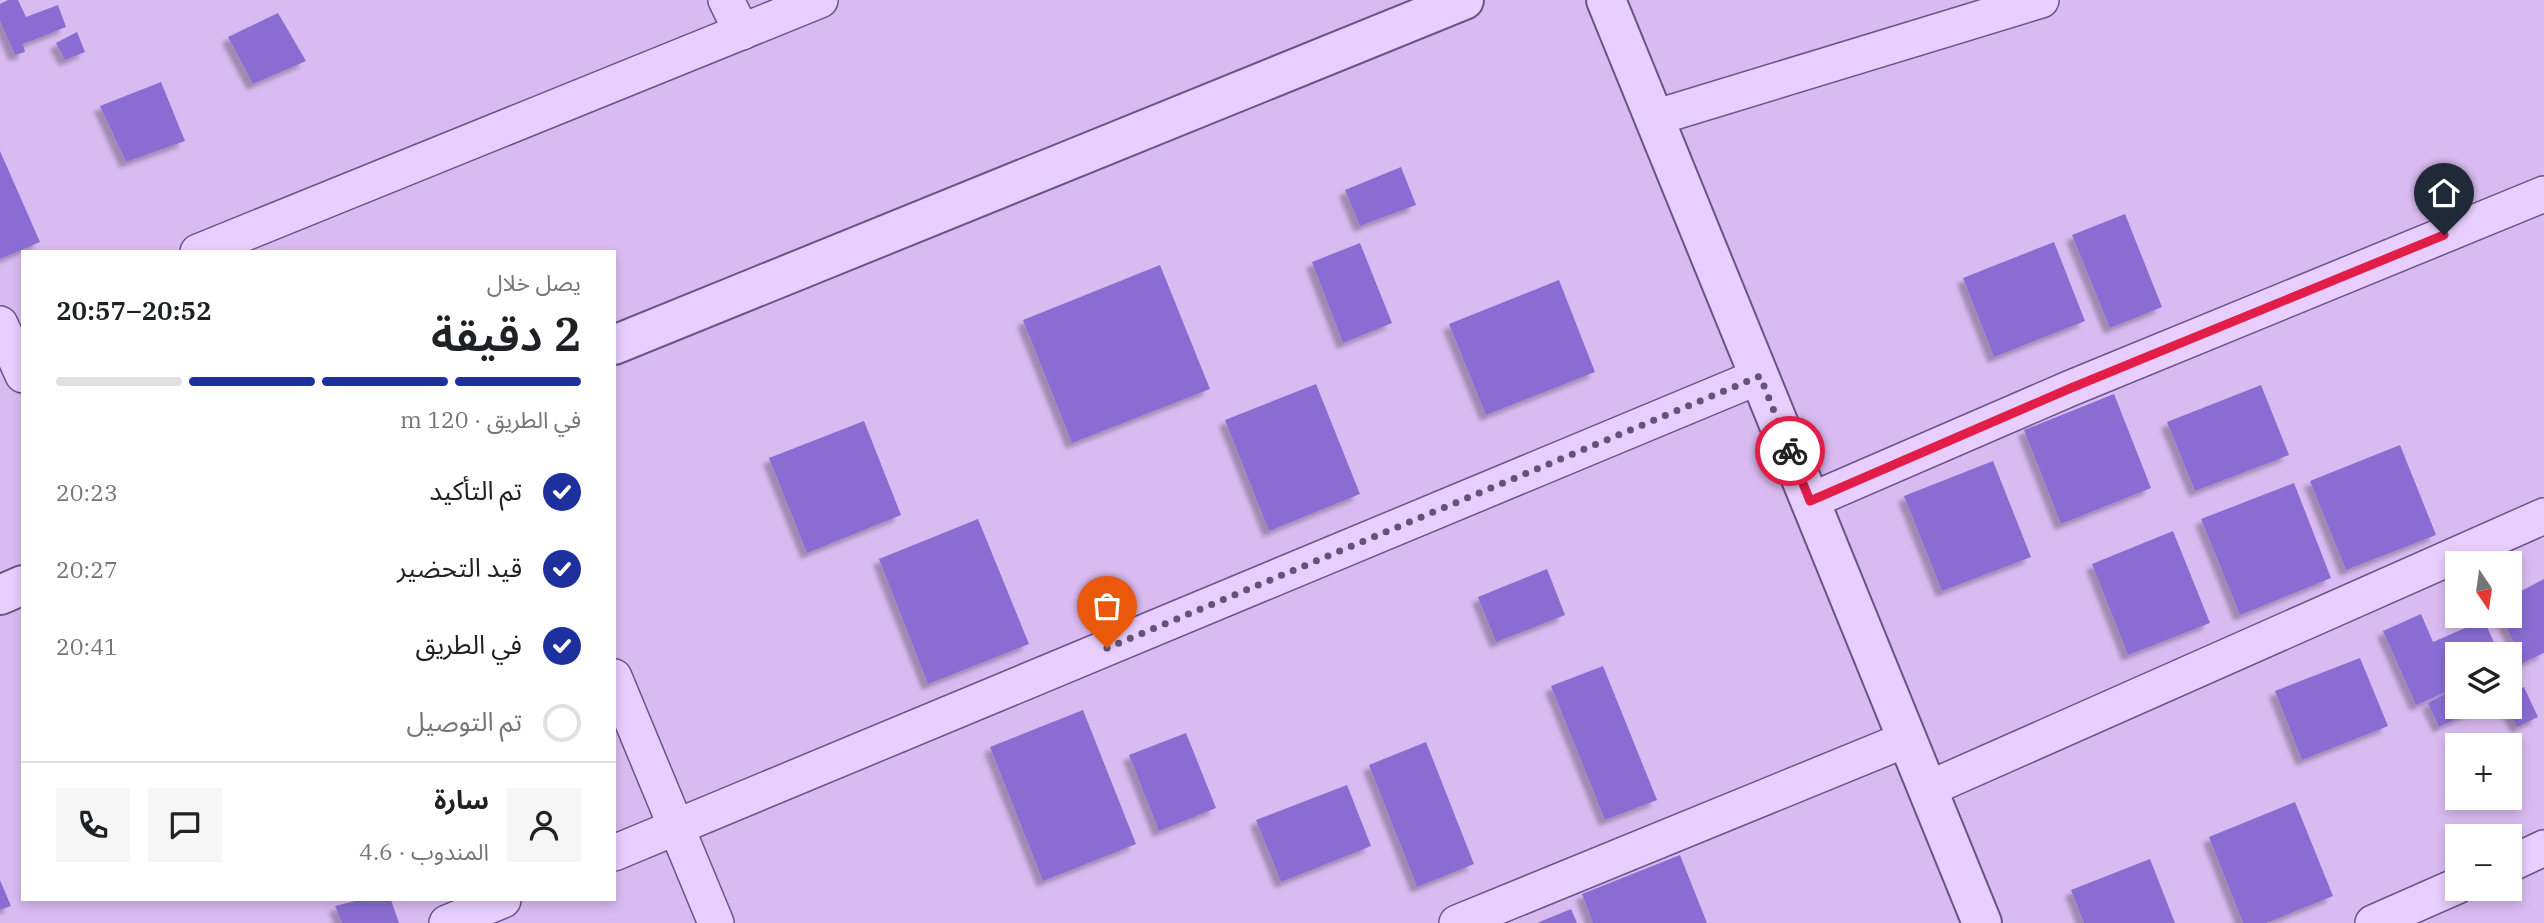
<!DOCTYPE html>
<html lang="ar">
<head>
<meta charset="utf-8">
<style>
  :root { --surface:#fff; --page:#f6f6f6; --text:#202124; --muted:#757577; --line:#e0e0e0; --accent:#1e309d }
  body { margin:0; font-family:"IBM Plex Serif","Noto Sans Arabic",serif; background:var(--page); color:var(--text); direction:rtl; height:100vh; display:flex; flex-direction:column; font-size:26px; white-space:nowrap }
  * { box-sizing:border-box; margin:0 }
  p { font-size:23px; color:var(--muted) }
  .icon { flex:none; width:38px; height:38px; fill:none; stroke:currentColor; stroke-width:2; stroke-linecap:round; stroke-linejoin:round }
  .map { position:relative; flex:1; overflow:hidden; direction:ltr }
  .panel { position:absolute; left:21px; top:250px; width:595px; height:651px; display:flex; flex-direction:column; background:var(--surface); border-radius:0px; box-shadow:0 4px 10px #0003; direction:rtl }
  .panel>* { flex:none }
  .needle { width:46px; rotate:167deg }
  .controls { position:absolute; left:2445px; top:551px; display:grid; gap:14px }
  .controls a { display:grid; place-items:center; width:77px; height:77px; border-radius:0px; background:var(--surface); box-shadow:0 4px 10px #0003; font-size:35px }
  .pin { position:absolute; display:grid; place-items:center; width:60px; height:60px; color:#fff; margin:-72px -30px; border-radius:50% 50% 50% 0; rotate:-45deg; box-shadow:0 0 7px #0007 }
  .pin .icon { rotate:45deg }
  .courier { position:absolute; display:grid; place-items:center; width:70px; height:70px; margin:-35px; border:5px solid #e11d48; border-radius:50%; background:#fff; color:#222; box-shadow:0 2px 9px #0007 }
  .head em { font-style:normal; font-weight:600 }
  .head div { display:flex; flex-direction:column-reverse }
  .head { display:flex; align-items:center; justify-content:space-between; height:119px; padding:0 35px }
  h1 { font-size:46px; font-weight:600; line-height:52px }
  .bar { display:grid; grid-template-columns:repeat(4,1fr); gap:10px 7px; align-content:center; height:84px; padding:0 35px }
  .bar i { height:9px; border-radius:5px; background:var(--line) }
  .bar .current { background:var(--accent) }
  .bar p { grid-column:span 4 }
  .line { display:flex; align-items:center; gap:18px; padding:0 35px; border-top:2px solid var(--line) }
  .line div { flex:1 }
  .round { display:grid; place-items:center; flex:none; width:74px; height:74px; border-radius:0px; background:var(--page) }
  ol { padding:0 35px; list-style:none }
  li { display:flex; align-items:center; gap:21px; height:77px }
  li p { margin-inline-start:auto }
  li .icon { padding:7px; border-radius:50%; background:var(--accent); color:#fff; stroke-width:4 }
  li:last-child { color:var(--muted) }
  li i { width:38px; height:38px; border:4px solid var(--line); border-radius:50% }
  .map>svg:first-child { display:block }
  .building { fill:#8a6dd3; filter:url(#shadow) }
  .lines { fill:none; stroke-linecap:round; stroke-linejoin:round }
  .minor-casing { stroke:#695389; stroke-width:38 }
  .tertiary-casing { stroke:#695389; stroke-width:42 }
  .minor { stroke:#e8cefc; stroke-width:35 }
  .tertiary { stroke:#e8cefc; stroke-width:38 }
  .done { stroke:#645278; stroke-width:7; stroke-dasharray:0 12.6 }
  .route { stroke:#e11d48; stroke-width:9 }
</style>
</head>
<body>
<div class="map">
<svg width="2544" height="923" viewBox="0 0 2544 923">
  <defs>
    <filter id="shadow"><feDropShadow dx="-6" dy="6" stdDeviation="2" flood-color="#0004"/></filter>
  </defs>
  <rect width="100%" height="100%" fill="#dabbf1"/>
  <g class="building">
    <path d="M8,0H18L26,17L58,5L66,27L23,44L25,52L15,55L0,21V4Z"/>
    <path d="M278,13L306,61L253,84L228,37Z"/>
    <path d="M77,32L85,52L65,60L56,43Z"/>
    <path d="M161,82L185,141L126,162L100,106Z"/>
    <path d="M0,151L40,242L0,259Z"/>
    <path d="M1401,167L1416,205L1360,226L1345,190Z"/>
    <path d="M2125,214L2162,307L2110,328L2072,235Z"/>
    <path d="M2054,242L2085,321L1994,357L1963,278Z"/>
    <path d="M1360,243L1392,323L1343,343L1312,262Z"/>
    <path d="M1160,265L1210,389L1072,443L1023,320Z"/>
    <path d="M1559,280L1595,372L1486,415L1449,324Z"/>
    <path d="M1316,384L1360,494L1269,531L1225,420Z"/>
    <path d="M2261,385L2289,455L2195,491L2167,422Z"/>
    <path d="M2114,394L2151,488L2061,524L2024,430Z"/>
    <path d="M864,421L901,515L807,553L769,458Z"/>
    <path d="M2400,445L2436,535L2346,570L2310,481Z"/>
    <path d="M1993,461L2031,557L1942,591L1904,496Z"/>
    <path d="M2294,483L2331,578L2240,615L2201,519Z"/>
    <path d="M978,519L1029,644L928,684L879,559Z"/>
    <path d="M2173,531L2210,623L2128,655L2092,564Z"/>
    <path d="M1547,569L1565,615L1496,642L1478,597Z"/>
    <path d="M2544,579V653L2522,663L2502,616H2510V597Z"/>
    <path d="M2421,614L2433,642L2484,620L2499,654H2457V687L2416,705L2383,631Z"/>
    <path d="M2360,658L2388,726L2302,760L2275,691Z"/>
    <path d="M1603,666L1657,800L1605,820L1551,686Z"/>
    <path d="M2513,671L2520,685L2510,690V672Z"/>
    <path d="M2524,687L2538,717L2517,727L2507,707H2510V694Z"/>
    <path d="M2455,689L2457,707H2479L2439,727L2428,703Z"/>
    <path d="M1083,710L1136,844L1043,881L990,747Z"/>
    <path d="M1186,733L1216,808L1159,831L1129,755Z"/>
    <path d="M1426,742L1474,864L1417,887L1369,765Z"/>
    <path d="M1347,785L1371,846L1281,882L1256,820Z"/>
    <path d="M2295,802L2333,896L2266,923H2243L2209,837Z"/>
    <path d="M1680,855L1707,923H1593L1582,894Z"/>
    <path d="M2150,859L2175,923H2084L2071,890Z"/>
    <path d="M0,880L11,906L0,910Z"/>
    <path d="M359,900H391L399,923H342L335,906Z"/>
    <path d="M1571,909L1577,923H1537Z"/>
  </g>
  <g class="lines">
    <defs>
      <g id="minor">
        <path d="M726,0L742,32"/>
        <path d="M1654,118L2041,0"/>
        <path d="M198,252L820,0"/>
        <path d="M0,324L23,375"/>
        <path d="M1810,501L2071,388L2544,194"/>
        <path d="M614,677L716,923"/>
        <path d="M1928,789L2544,516"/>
        <path d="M614,853L1760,376"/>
        <path d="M2510,864L2544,848"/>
        <path d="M447,923L503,900"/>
        <path d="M1457,923L1907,739"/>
        <path d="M2373,923L2457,886"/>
      </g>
      <g id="tertiary">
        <path d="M1606,0L1982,923"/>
        <path d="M614,345L1464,0"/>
        <path d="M0,595L23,585"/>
      </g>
    </defs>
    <use href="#minor" class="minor-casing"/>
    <use href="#tertiary" class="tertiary-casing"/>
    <use href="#minor" class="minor"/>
    <use href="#tertiary" class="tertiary"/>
  </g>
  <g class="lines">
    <path class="done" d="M1107,648L1760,376L1790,451"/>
    <path class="route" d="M1790,451L1810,501L2071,388L2444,235"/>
  </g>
</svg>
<div class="controls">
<a><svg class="needle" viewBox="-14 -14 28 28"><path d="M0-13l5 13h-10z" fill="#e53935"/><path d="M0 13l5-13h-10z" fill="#757577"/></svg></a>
<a><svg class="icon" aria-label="layers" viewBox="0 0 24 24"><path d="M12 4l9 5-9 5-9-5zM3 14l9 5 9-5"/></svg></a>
<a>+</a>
<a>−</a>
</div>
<div class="pin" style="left:1107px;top:648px;background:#ea580c"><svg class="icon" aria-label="bag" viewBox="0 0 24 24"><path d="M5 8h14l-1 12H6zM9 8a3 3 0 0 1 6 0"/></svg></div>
<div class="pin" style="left:2444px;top:235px;background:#1f2937"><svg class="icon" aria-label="home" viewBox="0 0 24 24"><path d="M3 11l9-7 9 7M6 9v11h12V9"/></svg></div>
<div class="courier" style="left:1790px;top:451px"><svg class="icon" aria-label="bike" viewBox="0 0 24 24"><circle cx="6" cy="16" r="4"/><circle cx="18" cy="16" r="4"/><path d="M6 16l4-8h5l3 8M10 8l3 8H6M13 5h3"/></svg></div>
<section class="panel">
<div class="head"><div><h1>2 دقيقة</h1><p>يصل خلال</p></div><em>20:52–20:57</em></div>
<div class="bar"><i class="current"></i><i class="current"></i><i class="current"></i><i></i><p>في الطريق · 120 m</p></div>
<ol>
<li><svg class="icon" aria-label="check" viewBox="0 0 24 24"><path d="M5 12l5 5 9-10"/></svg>تم التأكيد<p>20:23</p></li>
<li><svg class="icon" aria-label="check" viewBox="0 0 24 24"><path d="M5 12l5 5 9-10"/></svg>قيد التحضير<p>20:27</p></li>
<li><svg class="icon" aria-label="check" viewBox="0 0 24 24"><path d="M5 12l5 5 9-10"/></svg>في الطريق<p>20:41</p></li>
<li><i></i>تم التوصيل</li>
</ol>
<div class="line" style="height:126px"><a class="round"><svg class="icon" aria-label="person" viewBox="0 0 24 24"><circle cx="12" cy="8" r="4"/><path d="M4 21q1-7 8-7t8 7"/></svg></a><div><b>سارة</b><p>المندوب · 4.6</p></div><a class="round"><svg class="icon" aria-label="chat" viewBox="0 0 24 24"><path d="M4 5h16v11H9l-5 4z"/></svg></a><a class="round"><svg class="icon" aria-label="phone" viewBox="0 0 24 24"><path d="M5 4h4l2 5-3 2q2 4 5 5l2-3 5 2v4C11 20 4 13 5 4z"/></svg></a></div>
</section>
</div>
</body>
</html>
